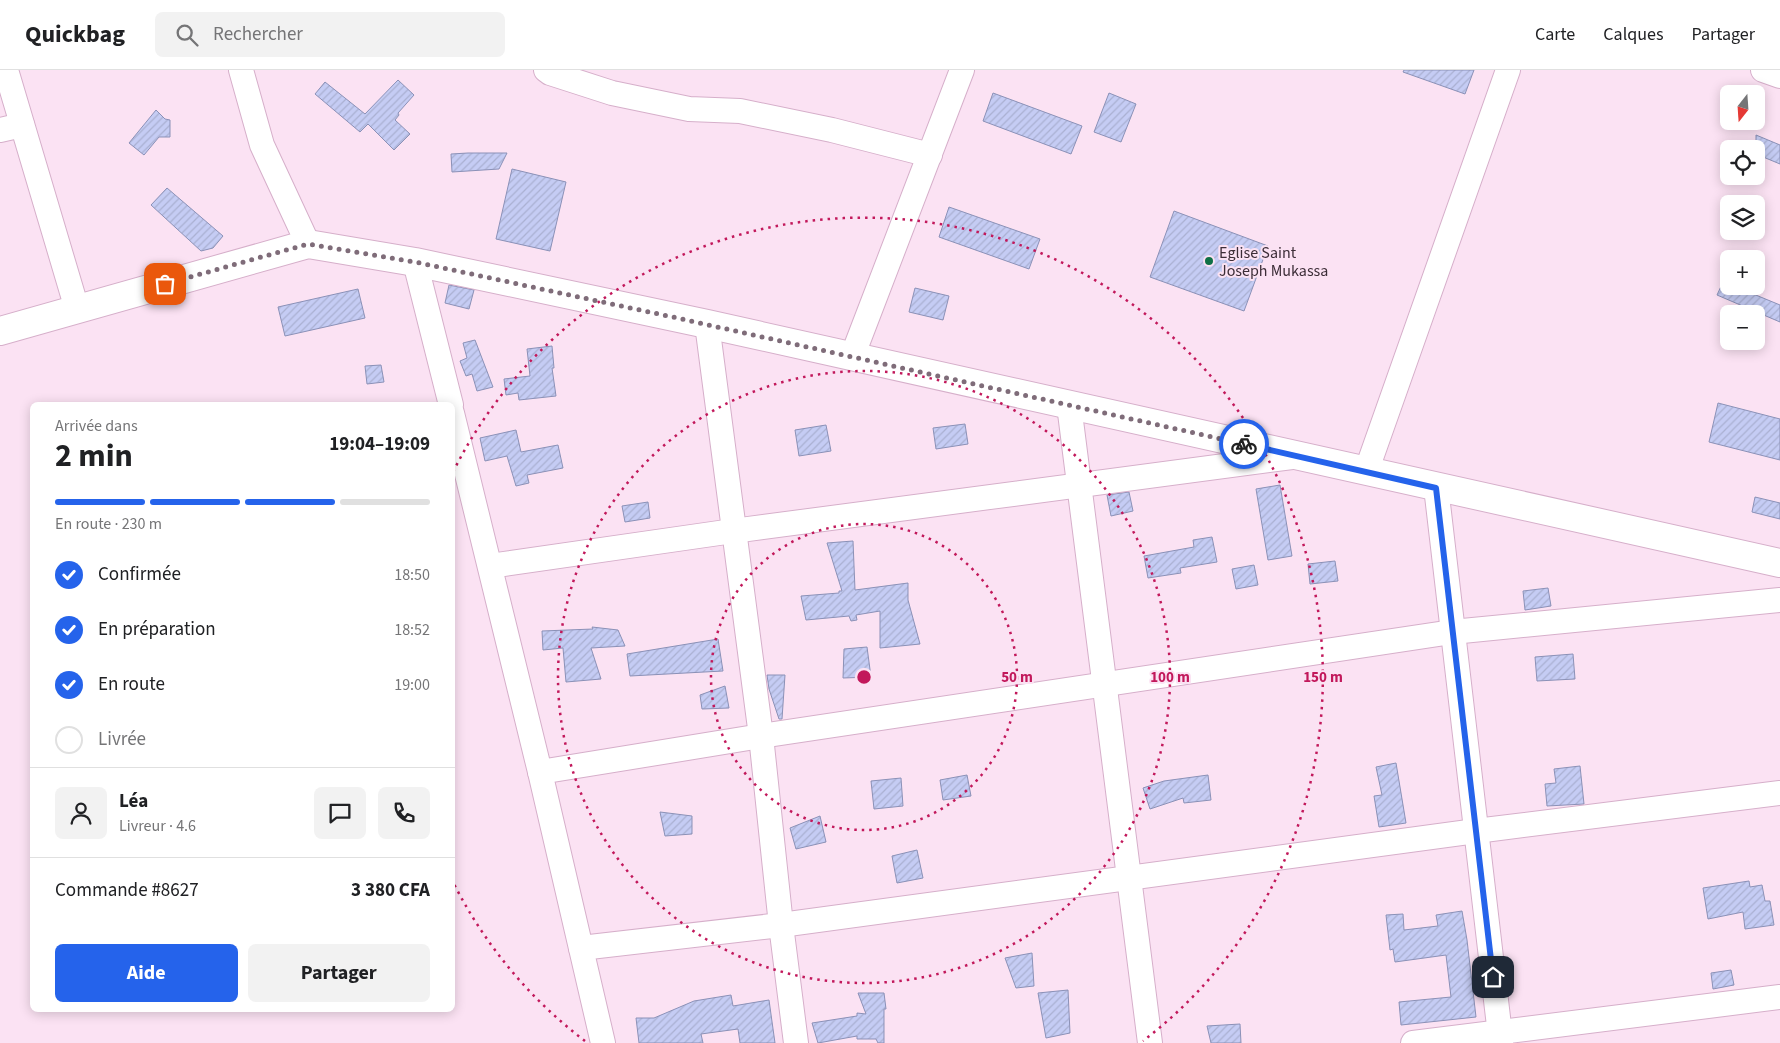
<!DOCTYPE html>
<html lang="fr">
<head>
<meta charset="utf-8">
<style>
  :root { --surface:#fff; --page:#f2f2f2; --text:#202124; --muted:#757577; --line:#e0e0e0; --accent:#2563eb }
  body { margin:0; font-family:"Source Sans 3",sans-serif; background:var(--page); color:var(--text); height:100vh; display:flex; flex-direction:column; font-size:19px; white-space:nowrap }
  * { box-sizing:border-box; margin:0 }
  p { font-size:16px; color:var(--muted) }
  .icon { flex:none; width:28px; height:28px; fill:none; stroke:currentColor; stroke-width:2; stroke-linecap:round; stroke-linejoin:round }
  .map { position:relative; flex:1; overflow:hidden }
  .drawer { position:absolute; left:30px; top:332px; width:425px; height:610px; display:flex; flex-direction:column; background:var(--surface); border-radius:8px; box-shadow:0 2px 12px #0003 }
  .drawer>* { flex:none }
  .needle { width:32px; rotate:197deg }
  .controls { position:absolute; left:1720px; top:15px; display:grid; gap:10px }
  .controls a { display:grid; place-items:center; width:45px; height:45px; border-radius:8px; background:var(--surface); box-shadow:0 2px 12px #0003; font-size:25px }
  .pin { position:absolute; display:grid; place-items:center; width:42px; height:42px; color:#fff; margin:-21px; border-radius:10px; box-shadow:0 2px 8px #0006 }
  .courier { position:absolute; display:grid; place-items:center; width:50px; height:50px; margin:-25px; border:4px solid #2563eb; border-radius:50%; background:#fff; color:#222; box-shadow:0 1px 6px #0007 }
  .summary em { font-style:normal; font-weight:700 }
  .summary div { display:flex; flex-direction:column-reverse }
  .summary { display:flex; align-items:center; justify-content:space-between; height:85px; padding:0 25px }
  h1 { font-size:32px; font-weight:700; line-height:38px }
  .bar { display:grid; grid-template-columns:repeat(4,1fr); gap:8px 5px; align-content:center; height:60px; padding:0 25px }
  .bar i { height:6px; border-radius:4px; background:var(--line) }
  .bar .on { background:var(--accent) }
  .bar p { grid-column:span 4 }
  .line { display:flex; align-items:center; gap:12px; padding:0 25px; border-top:1px solid var(--line) }
  .line div { flex:1 }
  .round { display:grid; place-items:center; flex:none; width:52px; height:52px; border-radius:8px; background:var(--page) }
  ol { padding:0 25px; list-style:none }
  li { display:flex; align-items:center; gap:15px; height:55px }
  li p { margin-inline-start:auto }
  li .icon { padding:5px; border-radius:50%; background:var(--accent); color:#fff; stroke-width:4 }
  li:last-child { color:var(--muted) }
  li i { width:28px; height:28px; border:2px solid var(--line); border-radius:50% }
  .primary-button { display:flex; gap:10px; margin-top:auto; padding:10px 25px }
  .primary-button a { flex:1; height:58px; border-radius:8px; background:var(--accent); color:#fff; font-size:20px; font-weight:700; line-height:58px; text-align:center }
  .primary-button a+a { background:var(--page); color:var(--text) }
  header { display:flex; align-items:center; gap:30px; box-sizing:border-box; height:70px; padding:0 25px; background:var(--surface); border-bottom:1px solid var(--line) }
  header strong { font-size:24px }
  nav { display:flex; gap:28px; margin-inline-start:auto; font-size:18px }
  .search { width:350px; height:45px; background:var(--page); display:flex; align-items:center; gap:12px; box-sizing:border-box; padding:0 18px; border-radius:8px; color:var(--muted); font-size:19px }
  .map>svg:first-child { display:block }
  .building { fill:url(#building-hatch); stroke:#8b91b7 }
  .lines { fill:none; stroke-linecap:round; stroke-linejoin:round }
  .street-casing { stroke:#d6afca; stroke-width:26 }
  .secondary-casing { stroke:#d6afca; stroke-width:30 }
  .street { stroke:#fff; stroke-width:24 }
  .secondary { stroke:#fff; stroke-width:28 }
  .done { stroke:#7f6c79; stroke-width:5; stroke-dasharray:0 9 }
  .route { stroke:#2563eb; stroke-width:6 }
  .ring { fill:none; stroke:#c2185b; stroke-width:2.5; stroke-dasharray:2.5 5 }
  .poi-dot { fill:#0f7046; stroke:#fbe2f3; stroke-width:2 }
  .labels { text-anchor:middle; stroke-width:4; stroke-linejoin:round; paint-order:stroke }
  .poi-label { font-size:16px; fill:#3c2d37; stroke:#fbe2f3; text-anchor:start }
  .centre { fill:#c2185b; stroke:#fbe2f3; stroke-width:2.5 }
  .ring-label { font-size:15px; text-anchor:middle; font-weight:bold; fill:#c2185b; stroke:#fbe2f3; stroke-width:4; stroke-linejoin:round; paint-order:stroke }
</style>
</head>
<body>
<header>
<strong>Quickbag</strong>
<div class="search"><svg class="icon" aria-label="search" viewBox="0 0 24 24"><circle cx="10" cy="10" r="6"/><path d="M15 15l6 6"/></svg>Rechercher</div>
<nav><a>Carte</a><a>Calques</a><a>Partager</a></nav>
</header>
<div class="map">
<svg width="1780" height="973" viewBox="0 0 1780 973">
  <defs>
    <pattern id="building-hatch" width="6" height="6" patternUnits="userSpaceOnUse" patternTransform="scale(1.25)"><rect width="6" height="6" fill="#c5ccf4"/><path d="M-1 1l2-2M0 6l6-6M5 7l2-2" fill="none" stroke="#aab0d2"/></pattern>
  </defs>
  <rect width="100%" height="100%" fill="#fbe2f3"/>
  <g class="building">
    <path d="M1404,0H1474L1465,24L1403,2Z"/>
    <path d="M398,10L414,25L398,43L399,45L395,50L410,64L394,80L368,54L360,62L315,24L325,12L365,44Z"/>
    <path d="M993,23L1082,56L1071,84L983,51Z"/>
    <path d="M1109,23L1136,34L1121,72L1094,62Z"/>
    <path d="M156,40L165,49L170,50V67H159L144,85L129,73Z"/>
    <path d="M1756,65L1780,75V94L1756,84Z"/>
    <path d="M468,83H507L499,99L452,102L451,84Z"/>
    <path d="M512,99L566,112L550,181L496,169Z"/>
    <path d="M167,118L223,166L213,178L201,181L151,135Z"/>
    <path d="M949,137L1040,169L1029,199L939,167Z"/>
    <path d="M1174,141L1268,176L1244,241L1150,207Z"/>
    <path d="M1723,212L1729,214V216H1734L1780,235V252L1717,225Z"/>
    <path d="M449,215L474,220L469,239L445,233Z"/>
    <path d="M915,218L949,226L943,250L909,242Z"/>
    <path d="M358,219L365,248L285,266L278,237Z"/>
    <path d="M475,270L493,317L477,321L472,304L466,306L460,291L467,288L463,273Z"/>
    <path d="M552,276L554,298H552L556,326L519,330L518,323L506,325L504,309L530,306L527,279Z"/>
    <path d="M381,295L384,312L367,314L365,296Z"/>
    <path d="M1718,333L1780,349V390L1709,372Z"/>
    <path d="M965,354L968,374L936,379L933,358Z"/>
    <path d="M826,355L831,381L799,386L795,360Z"/>
    <path d="M516,360L521,382L558,375L563,398L527,405L529,413L516,416L507,386L485,391L480,368Z"/>
    <path d="M1280,415L1292,486L1268,490L1256,419Z"/>
    <path d="M1129,422L1133,441L1111,446L1107,425Z"/>
    <path d="M1755,427L1780,433V449L1752,442Z"/>
    <path d="M648,432L650,448L625,452L622,436Z"/>
    <path d="M1212,467L1217,492L1180,498L1181,503L1148,508L1144,486L1194,477L1193,470Z"/>
    <path d="M853,471L855,520L908,513V530L920,574L880,578V541L856,545L857,550L851,551L849,546L806,550L801,526L839,523V521H842L827,473Z"/>
    <path d="M1335,491L1338,511L1310,514L1308,494Z"/>
    <path d="M1254,495L1258,515L1236,519L1232,499Z"/>
    <path d="M1548,518L1551,536L1525,540L1523,521Z"/>
    <path d="M592,557L618,560L625,576L591,578L601,609L566,612L563,578L543,580L542,561L593,559Z"/>
    <path d="M718,569L723,601L630,606L627,584Z"/>
    <path d="M867,577L871,607L843,608L844,579Z"/>
    <path d="M1573,584L1575,609L1537,611L1535,587Z"/>
    <path d="M767,605H785L782,649H779L769,619Z"/>
    <path d="M725,616L729,638L702,639L700,625Z"/>
    <path d="M1396,693L1406,753L1379,757L1374,726L1382,725L1376,697Z"/>
    <path d="M1580,696L1584,734L1547,736L1545,714L1556,713L1554,699Z"/>
    <path d="M967,705L971,726L943,730L940,710Z"/>
    <path d="M1208,705L1211,730L1184,733L1183,728L1150,739L1143,718L1164,711Z"/>
    <path d="M901,708L903,736L874,739L871,711Z"/>
    <path d="M660,742L692,746V764L665,766Z"/>
    <path d="M820,746L826,772L796,779L790,758Z"/>
    <path d="M917,780L923,808L897,813L892,786Z"/>
    <path d="M1749,811L1750,817L1762,815L1765,831H1770L1774,855L1745,859L1743,842L1708,849L1703,818Z"/>
    <path d="M1462,841L1467,870L1476,947L1401,955L1399,932L1451,927L1446,885L1395,892L1393,879L1390,880L1386,845L1403,844L1404,860L1438,856L1436,845Z"/>
    <path d="M1032,883L1034,916L1016,918L1005,888Z"/>
    <path d="M1731,900L1734,915L1713,919L1711,903Z"/>
    <path d="M1068,920L1070,963L1046,968L1038,923Z"/>
    <path d="M858,923H884L886,939H884V973H878L876,969H857V966L818,973L812,953L857,946V943L866,944Z"/>
    <path d="M731,925L733,936L769,930L775,973H740L738,959L701,964L703,973H639L636,948H654L694,931Z"/>
    <path d="M1240,954L1241,973H1211L1207,956Z"/>
  </g>
  <g class="lines">
    <defs>
      <g id="street">
        <path d="M6,0L77,239"/>
        <path d="M241,0L262,75L308,174"/>
        <path d="M546,0L550,3L612,23L689,39L740,41L832,60L930,85"/>
        <path d="M1763,0L1780,6"/>
        <path d="M0,60L22,55"/>
        <path d="M415,192L451,335"/>
        <path d="M707,254L761,666L781,855L796,973"/>
        <path d="M852,287L962,0"/>
        <path d="M1069,335L1150,973"/>
        <path d="M452,343L540,702L603,973"/>
        <path d="M1366,402L1508,0"/>
        <path d="M1436,417L1501,973"/>
        <path d="M490,496L733,461L1292,387"/>
        <path d="M540,702L761,666L1452,562L1780,530"/>
        <path d="M581,878L781,855L1476,761L1780,723"/>
        <path d="M1413,973L1780,927"/>
      </g>
      <path id="secondary" d="M0,261L308,174L415,192L707,254L1780,493"/>
    </defs>
    <use href="#street" class="street-casing"/>
    <use href="#secondary" class="secondary-casing"/>
    <use href="#street" class="street"/>
    <use href="#secondary" class="secondary"/>
  </g>
  <g class="lines">
    <path class="done" d="M165,214L308,174L415,192L668,246L1244,374"/>
    <path class="route" d="M1244,374L1436,418L1493,907"/>
  </g>
  <g class="ring">
    <circle cx="864" cy="607" r="153"/>
    <circle cx="864" cy="607" r="306"/>
    <path d="M585 971A459 459 0 0 1 453 812M453 402A459 459 0 1 1 1143 971"/>
  </g>
  <circle class="poi-dot" cx="1209" cy="191" r="5"/>
  <g class="labels">
    <g class="poi-label">
      <text x="1219" y="188">Eglise Saint<tspan x="1219" dy="18">Joseph Mukassa</tspan></text>
    </g>
  </g>
  <circle cx="864" cy="607" r="8" class="centre"/>
  <g class="ring-label">
    <text x="1017" y="612">50 m</text>
    <text x="1170" y="612">100 m</text>
    <text x="1323" y="612">150 m</text>
  </g>
</svg>
<div class="controls">
<a><svg class="needle" viewBox="-14 -14 28 28"><path d="M0-13l5 13h-10z" fill="#e53935"/><path d="M0 13l5-13h-10z" fill="#757577"/></svg></a>
<a><svg class="icon" aria-label="locate" viewBox="0 0 24 24"><circle cx="12" cy="12" r="6"/><path d="M12 2v4M12 18v4M2 12h4M18 12h4"/></svg></a>
<a><svg class="icon" aria-label="layers" viewBox="0 0 24 24"><path d="M12 4l9 5-9 5-9-5zM3 14l9 5 9-5"/></svg></a>
<a>+</a>
<a>−</a>
</div>
<div class="pin" style="left:165px;top:214px;background:#ea580c"><svg class="icon" aria-label="bag" viewBox="0 0 24 24"><path d="M5 8h14l-1 12H6zM9 8a3 3 0 0 1 6 0"/></svg></div>
<div class="pin" style="left:1493px;top:907px;background:#1f2937"><svg class="icon" aria-label="home" viewBox="0 0 24 24"><path d="M3 11l9-7 9 7M6 9v11h12V9"/></svg></div>
<div class="courier" style="left:1244px;top:374px"><svg class="icon" aria-label="bike" viewBox="0 0 24 24"><circle cx="6" cy="16" r="4"/><circle cx="18" cy="16" r="4"/><path d="M6 16l4-8h5l3 8M10 8l3 8H6M13 5h3"/></svg></div>
<section class="drawer">
<div class="summary"><div><h1>2 min</h1><p>Arrivée dans</p></div><em>19:04–19:09</em></div>
<div class="bar"><i class="on"></i><i class="on"></i><i class="on"></i><i></i><p>En route · 230 m</p></div>
<ol>
<li><svg class="icon" aria-label="check" viewBox="0 0 24 24"><path d="M5 12l5 5 9-10"/></svg>Confirmée<p>18:50</p></li>
<li><svg class="icon" aria-label="check" viewBox="0 0 24 24"><path d="M5 12l5 5 9-10"/></svg>En préparation<p>18:52</p></li>
<li><svg class="icon" aria-label="check" viewBox="0 0 24 24"><path d="M5 12l5 5 9-10"/></svg>En route<p>19:00</p></li>
<li><i></i>Livrée</li>
</ol>
<div class="line" style="height:90px"><a class="round"><svg class="icon" aria-label="person" viewBox="0 0 24 24"><circle cx="12" cy="8" r="4"/><path d="M4 21q1-7 8-7t8 7"/></svg></a><div><b>Léa</b><p>Livreur · 4.6</p></div><a class="round"><svg class="icon" aria-label="chat" viewBox="0 0 24 24"><path d="M4 5h16v11H9l-5 4z"/></svg></a><a class="round"><svg class="icon" aria-label="phone" viewBox="0 0 24 24"><path d="M5 4h4l2 5-3 2q2 4 5 5l2-3 5 2v4C11 20 4 13 5 4z"/></svg></a></div>
<div class="line" style="height:65px"><div>Commande #8627</div><b>3 380 CFA</b></div>
<div class="primary-button"><a>Aide</a><a>Partager</a></div>
</section>
</div>
</body>
</html>
